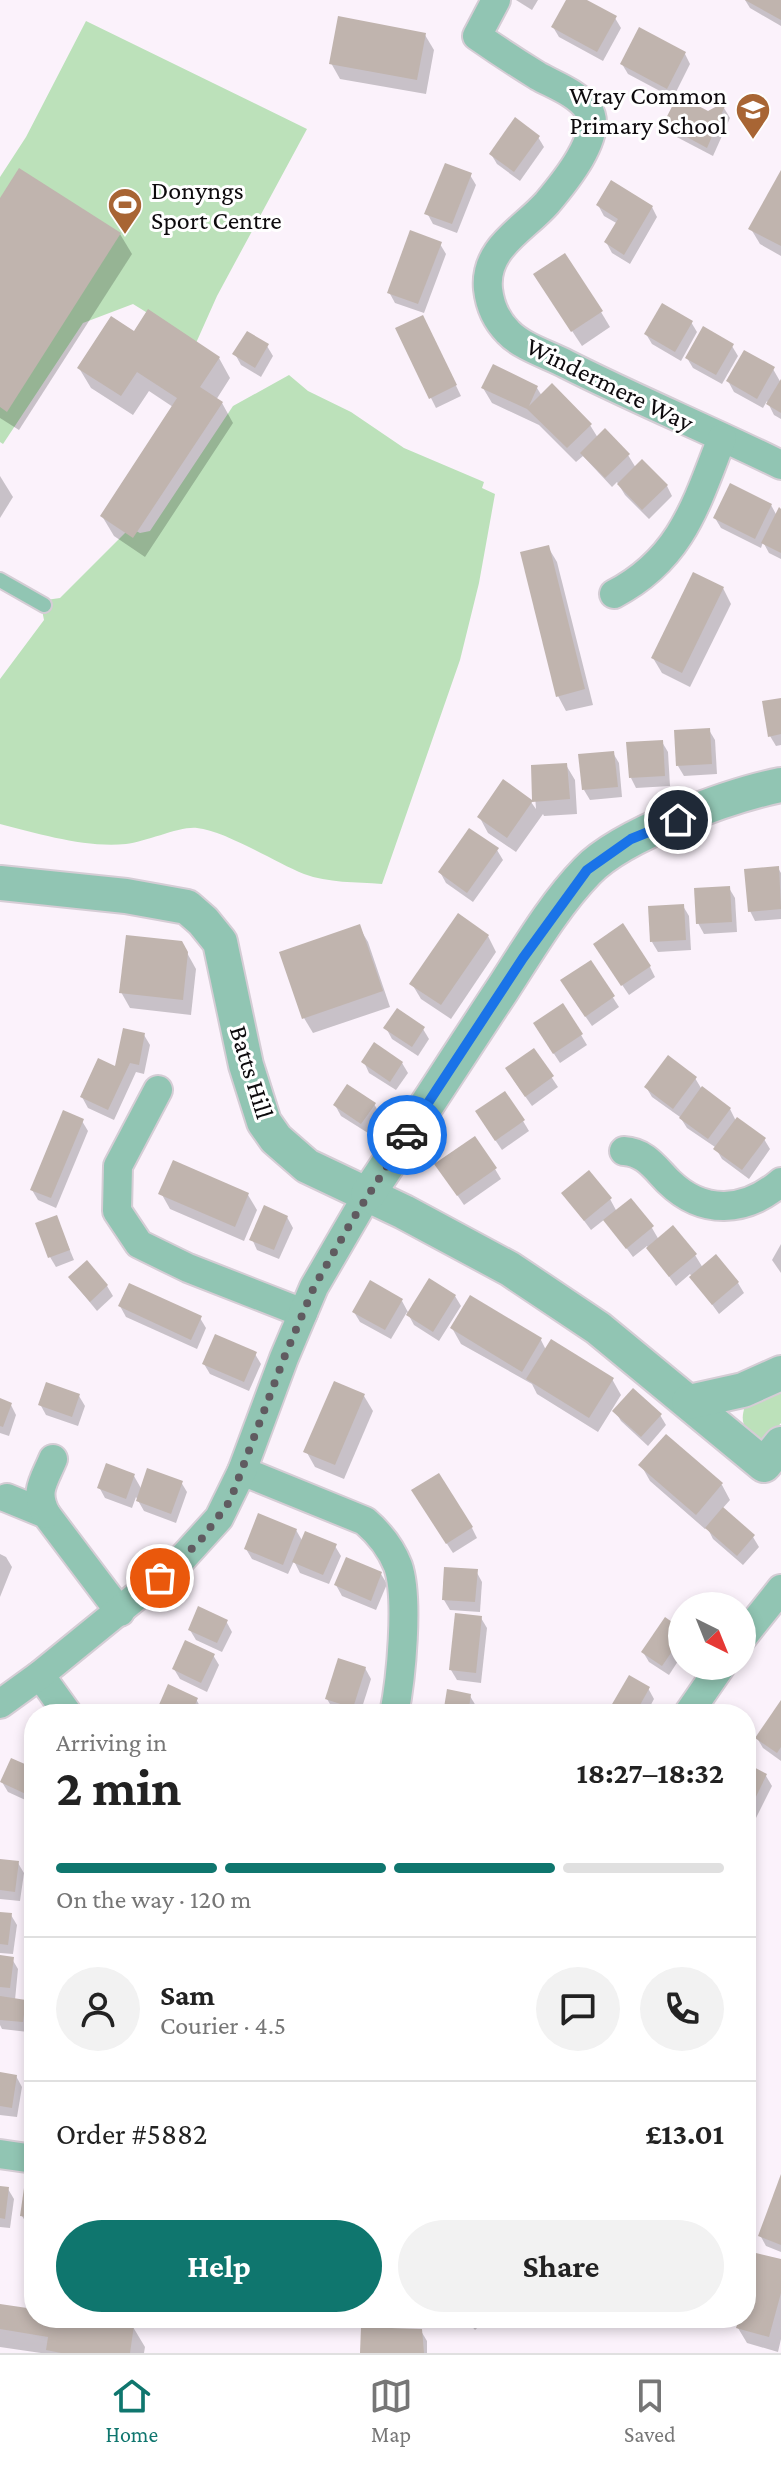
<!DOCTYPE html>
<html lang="en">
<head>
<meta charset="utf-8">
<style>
  :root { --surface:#fff; --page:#f2f2f2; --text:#222; --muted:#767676; --line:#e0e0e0; --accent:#0f766e }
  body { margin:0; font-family:"Crimson Pro",serif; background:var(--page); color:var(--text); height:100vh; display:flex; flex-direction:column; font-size:30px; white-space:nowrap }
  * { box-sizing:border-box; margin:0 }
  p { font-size:26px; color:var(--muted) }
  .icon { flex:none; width:44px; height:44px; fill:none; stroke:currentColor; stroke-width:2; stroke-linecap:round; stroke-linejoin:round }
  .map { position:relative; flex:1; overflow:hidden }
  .drawer { position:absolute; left:24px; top:1704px; width:732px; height:624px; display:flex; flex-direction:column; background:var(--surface); border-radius:32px; box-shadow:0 4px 12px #0003 }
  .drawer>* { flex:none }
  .needle { width:52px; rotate:137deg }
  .controls { position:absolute; left:668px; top:1592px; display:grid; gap:16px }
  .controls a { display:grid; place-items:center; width:88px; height:88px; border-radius:50%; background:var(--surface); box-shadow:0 4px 12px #0003; font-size:40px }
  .pin { position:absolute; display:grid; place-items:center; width:68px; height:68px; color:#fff; margin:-34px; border:4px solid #fff; border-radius:50%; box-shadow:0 2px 8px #0007 }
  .courier { position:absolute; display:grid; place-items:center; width:80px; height:80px; margin:-40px; border:6px solid #1a73e8; border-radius:50%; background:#fff; color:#222; box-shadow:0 2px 10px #0007 }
  .overview em { font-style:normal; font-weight:700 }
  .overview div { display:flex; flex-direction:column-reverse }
  .overview { display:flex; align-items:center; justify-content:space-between; height:136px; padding:0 32px }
  h1 { font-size:52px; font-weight:700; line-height:60px }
  .bar { display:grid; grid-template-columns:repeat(4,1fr); gap:12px 8px; align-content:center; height:96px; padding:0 32px }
  .bar i { height:10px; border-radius:6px; background:var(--line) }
  .bar .current { background:var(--accent) }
  .bar p { grid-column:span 4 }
  .line { display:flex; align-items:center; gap:20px; padding:0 32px; border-top:2px solid var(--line) }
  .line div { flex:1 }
  .round { display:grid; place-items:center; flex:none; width:84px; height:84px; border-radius:42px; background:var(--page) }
  .cta { display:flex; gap:16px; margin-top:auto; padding:16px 32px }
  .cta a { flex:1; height:92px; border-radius:48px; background:var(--accent); color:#fff; font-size:32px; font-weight:700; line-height:92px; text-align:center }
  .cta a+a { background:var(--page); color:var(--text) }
  .menu { display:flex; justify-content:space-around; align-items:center; height:112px; border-top:2px solid var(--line); background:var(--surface); font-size:22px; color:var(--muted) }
  .menu a { display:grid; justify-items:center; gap:4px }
  .menu .current { color:var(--accent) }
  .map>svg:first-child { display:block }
  .green { fill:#bce1ba }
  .shadow { fill:#0003 }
  .building { fill:#c0b4ae }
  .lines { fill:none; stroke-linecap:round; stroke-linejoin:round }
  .service-casing { stroke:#d5cdd5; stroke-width:18 }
  .minor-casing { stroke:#d5cdd5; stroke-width:32 }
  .tertiary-casing { stroke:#d5cdd5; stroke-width:38 }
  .service { stroke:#91c5b3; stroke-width:14 }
  .minor { stroke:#91c5b3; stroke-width:28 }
  .tertiary { stroke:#91c5b3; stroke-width:34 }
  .done { stroke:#605b60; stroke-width:8; stroke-dasharray:0 14.4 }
  .route { stroke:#1a73e8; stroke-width:10 }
  .labels { text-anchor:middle; stroke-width:6; stroke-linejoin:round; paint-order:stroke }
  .poi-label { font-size:26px; fill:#0d0a0d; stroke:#fff; text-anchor:end }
  .street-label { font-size:26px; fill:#0d0a0d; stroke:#fff }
</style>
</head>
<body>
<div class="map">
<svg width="781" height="2353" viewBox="0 0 781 2353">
  <rect width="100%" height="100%" fill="#fbf2fb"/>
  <g class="green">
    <path d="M86,21L307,129L217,296L196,343L133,304L83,323L3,444L0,442V177L26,137Z"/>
    <path d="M289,375L308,391L351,412L404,448L484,482L482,488L495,494L479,583L460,660L382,884C356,882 328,883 304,874C274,862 226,831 197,828C180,826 146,842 126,844C85,848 40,834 0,824V679L44,620L42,610L46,600L60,598L130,528L140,533L150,531L233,406Z"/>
    <path d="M781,1388V1423L771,1435L761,1440C745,1431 739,1424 745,1406Z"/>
  </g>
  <g class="shadow">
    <path d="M516,0H538L532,10Z"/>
    <path d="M568,0H583L615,18L621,28L603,61L559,37L553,27Z"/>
    <path d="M745,0H781V26L750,8Z"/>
    <path d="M425,35L434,50L426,94L340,79L331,63Z"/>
    <path d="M685,54L690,64L673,98L628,74L622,64Z"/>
    <path d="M724,108L730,118L713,156L671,134L665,124Z"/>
    <path d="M538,137L544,147L520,181L497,164L491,154Z"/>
    <path d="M781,174V256L760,244L751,229Z"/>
    <path d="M470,175L476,185L457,233L433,224L427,213Z"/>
    <path d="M0,202L120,234L132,254L19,430L0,418Z"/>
    <path d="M598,205L652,207L657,217L630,264L612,253L606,242L618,224L604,216Z"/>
    <path d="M440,244L446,254L424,313L395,303L389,292Z"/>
    <path d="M545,290L601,312L610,327L582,346Z"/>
    <path d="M691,322L697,332L681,361L652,344L646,334Z"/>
    <path d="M428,328L461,396L436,408L431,398Z"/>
    <path d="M134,334L219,358L230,378L216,400L222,403L233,423L145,557L114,536L102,516L173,407L149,391L133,415L91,388L79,368Z"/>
    <path d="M267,346L273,356L261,377L241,365L235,354Z"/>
    <path d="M732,346L738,356L722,384L693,368L687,358Z"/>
    <path d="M773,369L781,383V419L774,415L767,401L763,408L734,392L728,381Z"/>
    <path d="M483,388H537L542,396L590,425L598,438L628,455L636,468L667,486L672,496L649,519L625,495L617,482L612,487L583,456L576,462L539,425L492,403Z"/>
    <path d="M0,476L13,497L0,518Z"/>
    <path d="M771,505L777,516L781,511V559L769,553L763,542L761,548L721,528L715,518Z"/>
    <path d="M548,547L557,562L593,705L566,711L558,696Z"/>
    <path d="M723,588L731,604L690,687L662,673L653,658Z"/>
    <path d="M781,700V745L776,746L770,736Z"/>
    <path d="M709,730L715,740L717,774L684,776L678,766Z"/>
    <path d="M662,742L668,752L670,786L636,788L631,778Z"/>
    <path d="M613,753L619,763L622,797L590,800L584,790Z"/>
    <path d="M566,765L575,780L577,814L544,816L543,814L516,852L488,833L480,818L531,802L536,809L533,767Z"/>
    <path d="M497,850L503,860L473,902L446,883L440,872Z"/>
    <path d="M778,868L781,873V919L755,921L750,911Z"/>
    <path d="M729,888L735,898L737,932L704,934L698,923Z"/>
    <path d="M683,906L689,916L691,950L658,952L652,942Z"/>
    <path d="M359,927L368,942L390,1007L313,1033L304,1018Z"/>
    <path d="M488,936L496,952L451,1019L421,999L412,984Z"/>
    <path d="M181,942L196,969L191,1015L130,1008L121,992Z"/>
    <path d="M601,954L650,967L655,977L629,995Z"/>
    <path d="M590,962L619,1007L592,1026L568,991Z"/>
    <path d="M386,1028L423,1029L429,1039L418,1056L392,1039Z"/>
    <path d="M541,1034L581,1035L587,1045L560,1063Z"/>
    <path d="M144,1035L150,1045L144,1074L136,1072L114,1120L88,1108L82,1097L116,1069Z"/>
    <path d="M534,1051L558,1087L532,1106L513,1079Z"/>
    <path d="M364,1062L402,1063L408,1073L396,1090L369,1073Z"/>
    <path d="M695,1078L701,1088L730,1109L736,1121L764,1139L770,1149L749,1179L722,1159L715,1147L687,1128L680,1117L652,1097L646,1087Z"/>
    <path d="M374,1104L380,1114L368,1133L341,1116L335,1105Z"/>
    <path d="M82,1121L88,1131L56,1208L38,1200L32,1190Z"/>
    <path d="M523,1121L529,1131L502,1150L483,1122Z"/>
    <path d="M495,1169L501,1179L464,1205L443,1174Z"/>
    <path d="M161,1193L248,1195L257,1210L244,1241L170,1209Z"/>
    <path d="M564,1194L610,1199L617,1212L652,1228L659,1240L695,1255L703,1268L738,1283L744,1293L719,1314L690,1274L676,1286L647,1246L633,1257L605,1219L591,1230Z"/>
    <path d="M56,1217L74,1260L56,1267L50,1257Z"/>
    <path d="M287,1217L293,1228L279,1259L257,1250L252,1239Z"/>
    <path d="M781,1244V1273L772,1260Z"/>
    <path d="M70,1278L107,1286L113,1296L97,1311Z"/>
    <path d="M455,1296L461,1306L439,1341L414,1325L407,1312L391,1339L360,1322L354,1312L402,1301L409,1314Z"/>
    <path d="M120,1306L200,1318L206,1328L197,1349L126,1317Z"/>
    <path d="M452,1328L541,1340L546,1350L612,1379L621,1395L598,1432L537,1394L532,1384L461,1344Z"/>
    <path d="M255,1354L261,1364L249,1391L210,1374L204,1364Z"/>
    <path d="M79,1396L85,1406L78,1426L46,1415L40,1404Z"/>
    <path d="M364,1396L373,1411L344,1479L315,1467L306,1451Z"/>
    <path d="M0,1401L11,1405L16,1415L9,1436L0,1433Z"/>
    <path d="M615,1411L660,1415L666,1425L648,1446L621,1421Z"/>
    <path d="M641,1465L722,1485L730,1500L722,1509L753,1537L759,1547L743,1565L713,1539L707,1527L705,1529L650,1481Z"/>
    <path d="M134,1476L142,1490L181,1482L187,1492L176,1523L144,1511L136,1497L132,1508L105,1498L99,1487Z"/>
    <path d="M419,1501L472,1528L477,1538L453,1553Z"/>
    <path d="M296,1530L303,1542L335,1546L341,1556L329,1584L300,1573L294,1561L288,1574L252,1559L246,1549Z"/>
    <path d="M0,1554L6,1557L12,1567L0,1597Z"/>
    <path d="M476,1571L482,1582L480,1612L450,1610L444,1600Z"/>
    <path d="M381,1574L387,1584L376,1610L342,1596L336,1585Z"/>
    <path d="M481,1618L487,1628L481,1683L457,1680L451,1670Z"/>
    <path d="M226,1621L232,1632L222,1652L196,1640L190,1630Z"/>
    <path d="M682,1631V1655L669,1675L649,1662L643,1652Z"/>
    <path d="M213,1655L219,1665L207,1692L180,1679L174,1669Z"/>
    <path d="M365,1668L371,1679L360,1714L333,1709L327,1699Z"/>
    <path d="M648,1688L654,1699L646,1714H612L610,1711Z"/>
    <path d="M470,1696L476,1706L475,1714H445Z"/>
    <path d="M196,1699L202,1710L200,1714H158Z"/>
    <path d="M781,1704V1761L763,1748L757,1738Z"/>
    <path d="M746,1766L766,1776L772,1786L755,1820L746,1816Z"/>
    <path d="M34,1771V1804L8,1792L2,1782Z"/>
    <path d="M0,1861L18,1863L24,1873L20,1901L0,1899Z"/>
    <path d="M0,1914L11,1915L17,1925L13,1954L0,1953Z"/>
    <path d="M0,1957L12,1959L18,1969L15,2000L25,2002L31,2012L28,2032L2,2029L0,2025Z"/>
    <path d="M0,2074L16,2076L22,2087L17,2117L0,2115Z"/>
    <path d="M781,2179V2252L766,2246L760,2235Z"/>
    <path d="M0,2188L8,2189L14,2199L10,2228L0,2227Z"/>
    <path d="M34,2191V2227L28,2226L22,2216Z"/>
    <path d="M781,2261V2339L778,2352L747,2343L738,2328L741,2318H746V2298Z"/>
    <path d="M0,2306L34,2311V2318H77L133,2327L145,2347L144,2353H41L0,2347Z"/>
    <path d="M305,2318H325L317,2328Z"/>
    <path d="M465,2318H488L475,2330Z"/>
    <path d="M421,2331L427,2341V2353H362Z"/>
  </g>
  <g class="building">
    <path d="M566,0H587L617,16L597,52L551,27Z"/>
    <path d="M745,0H781V20Z"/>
    <path d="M338,16L426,33L417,80L329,64Z"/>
    <path d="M639,27L686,52L667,89L620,64Z"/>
    <path d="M678,95L708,111L719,105L725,106L707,148L663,124Z"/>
    <path d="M515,117L540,136L514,172L489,154Z"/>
    <path d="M445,163L472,173L452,224L424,214Z"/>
    <path d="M19,168L121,233L7,412L0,407V198Z"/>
    <path d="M781,170V246L748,229Z"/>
    <path d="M611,180L653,206L624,255L604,242L618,219L596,205Z"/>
    <path d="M410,230L442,242L418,304L387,293Z"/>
    <path d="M565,253L603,311L571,332L533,274Z"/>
    <path d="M662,303L693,321L675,352L644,334Z"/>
    <path d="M148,309L220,357L200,387L223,402L133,538L100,516L177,398L137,372L121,396L77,368L111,316L134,331Z"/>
    <path d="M423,315L457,385L429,399L395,328Z"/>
    <path d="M703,326L734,344L716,375L685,358Z"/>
    <path d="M247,331L269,344L255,368L232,354Z"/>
    <path d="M744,350L775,367L757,399L726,381Z"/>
    <path d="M493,364L538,386L529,406L552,383L592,424L567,448L527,409L481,388Z"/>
    <path d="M781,379V413L766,404Z"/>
    <path d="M605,428L630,454L605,478L580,453Z"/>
    <path d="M642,459L668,485L642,510L617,484Z"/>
    <path d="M730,483L772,504L755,539L713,518Z"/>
    <path d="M779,507L781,509V553L761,543Z"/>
    <path d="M549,545L585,689L556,697L520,552Z"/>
    <path d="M693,572L724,587L682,673L651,658Z"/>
    <path d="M781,698V734L768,737L762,701Z"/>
    <path d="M710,728L712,764L676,766L674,730Z"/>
    <path d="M663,740L665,776L629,778L626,742Z"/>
    <path d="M614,751L618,787L582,790L578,754Z"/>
    <path d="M567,763L570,799L532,802L507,838L477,817L503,779L532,800L531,765Z"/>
    <path d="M469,828L499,848L467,893L438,872Z"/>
    <path d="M779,866L781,909L748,912L744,869Z"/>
    <path d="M730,886L732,922L696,924L694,888Z"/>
    <path d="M684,904L686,940L650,942L648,906Z"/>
    <path d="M458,913L489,935L441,1005L409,984Z"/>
    <path d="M623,923L651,966L621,986L593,944Z"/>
    <path d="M360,924L383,991L302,1019L279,952Z"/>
    <path d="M126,935L182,941L188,952L183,1000L119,993Z"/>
    <path d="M591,960L615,996L585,1017L560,980Z"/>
    <path d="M563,1003L583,1034L553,1054L533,1023Z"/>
    <path d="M397,1008L425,1027L412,1047L383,1028Z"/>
    <path d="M123,1028L145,1033L139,1065L130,1063L108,1110L80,1097L98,1058L115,1066Z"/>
    <path d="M374,1042L403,1062L390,1082L361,1062Z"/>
    <path d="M534,1048L554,1076L525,1097L505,1068Z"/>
    <path d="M668,1055L697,1077L673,1109L644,1087Z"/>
    <path d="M347,1084L376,1103L361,1124L333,1105Z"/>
    <path d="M702,1086L731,1108L708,1139L679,1118Z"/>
    <path d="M505,1091L525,1120L495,1141L475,1111Z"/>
    <path d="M63,1110L84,1119L51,1198L30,1190Z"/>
    <path d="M737,1117L766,1138L742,1170L713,1149Z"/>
    <path d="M475,1136L497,1168L457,1196L434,1164Z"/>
    <path d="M173,1160L249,1193L235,1227L158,1194Z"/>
    <path d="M589,1170L612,1198L584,1221L561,1193Z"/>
    <path d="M631,1198L654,1226L626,1249L603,1220Z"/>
    <path d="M264,1205L288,1216L274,1250L249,1240Z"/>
    <path d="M57,1215L70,1250L48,1258L35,1223Z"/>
    <path d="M673,1225L697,1254L669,1277L646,1248Z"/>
    <path d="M716,1254L739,1282L712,1305L689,1277Z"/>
    <path d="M87,1260L108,1285L90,1302L68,1277Z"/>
    <path d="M429,1278L456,1295L433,1332L406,1315Z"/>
    <path d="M370,1280L403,1299L385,1330L352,1312Z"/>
    <path d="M129,1283L202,1316L191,1340L118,1306Z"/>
    <path d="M470,1295L542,1338L522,1372L450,1328Z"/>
    <path d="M215,1334L257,1352L244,1382L202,1364Z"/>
    <path d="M551,1339L614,1378L589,1418L526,1379Z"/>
    <path d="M334,1381L365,1394L335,1465L303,1452Z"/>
    <path d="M46,1382L80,1394L72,1417L38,1405Z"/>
    <path d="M633,1388L662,1414L641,1437L612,1411Z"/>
    <path d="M0,1398L12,1403L3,1427L0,1426Z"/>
    <path d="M666,1434L723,1483L696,1515L638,1465Z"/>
    <path d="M106,1463L135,1474L126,1499L97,1488Z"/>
    <path d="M147,1468L183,1481L171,1514L136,1501Z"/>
    <path d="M439,1473L473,1527L446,1544L411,1490Z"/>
    <path d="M723,1507L755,1535L737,1556L705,1528Z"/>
    <path d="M258,1513L297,1529L283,1565L244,1549Z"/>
    <path d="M305,1531L337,1544L323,1575L292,1562Z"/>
    <path d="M346,1557L382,1572L371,1601L334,1585Z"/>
    <path d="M444,1567L478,1569L475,1602L442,1600Z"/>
    <path d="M198,1606L228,1620L217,1643L188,1630Z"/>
    <path d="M455,1613L482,1616L476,1673L449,1670Z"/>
    <path d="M665,1617L682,1629V1637L662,1666L641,1652Z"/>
    <path d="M185,1640L215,1654L201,1683L172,1669Z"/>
    <path d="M338,1658L366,1667L353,1708L325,1699Z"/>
    <path d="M629,1675L650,1687L635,1714H613L608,1711Z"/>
    <path d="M168,1684L198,1698L191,1714H155Z"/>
    <path d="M447,1689L471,1694L468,1714H443Z"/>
    <path d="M781,1700V1747L777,1753L755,1738Z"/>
    <path d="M11,1758L34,1768V1782L28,1795L0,1782Z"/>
    <path d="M746,1763L767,1774L749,1811L746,1810Z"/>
    <path d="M0,1859L19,1861L15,1892L0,1890Z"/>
    <path d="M0,1912L12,1913L8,1945L0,1944Z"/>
    <path d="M0,1955L14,1957L10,1988L0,1987Z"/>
    <path d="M0,1996L26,2000L23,2022L0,2020Z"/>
    <path d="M0,2072L17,2075L12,2108L0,2106Z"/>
    <path d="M781,2174V2245L758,2236Z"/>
    <path d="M0,2186L9,2187L5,2219L0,2218Z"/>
    <path d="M24,2188L34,2189V2218L20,2216Z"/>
    <path d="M756,2253L781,2259V2293L769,2337L736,2328L739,2318H746V2290Z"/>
    <path d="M0,2304L34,2309V2318H90L134,2325L130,2353H61L46,2350L48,2337L0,2329Z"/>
    <path d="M361,2327L422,2329L424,2353H360Z"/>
  </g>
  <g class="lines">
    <defs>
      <path id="service" d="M0,580L44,605"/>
      <g id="minor">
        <path d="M496,0L477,36C497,50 517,63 538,76C554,85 577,93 588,109C605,134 563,184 547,203C523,230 484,248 488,289C490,307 496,320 508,332C522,347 549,355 566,364C637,400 710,430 781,465"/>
        <path d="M614,594C681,559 696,505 722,438"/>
        <path d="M158,1090L118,1166L117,1211L139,1244L188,1268L303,1313"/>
        <path d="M624,1151C645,1152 655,1168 669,1182C703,1215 745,1213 781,1182"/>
        <path d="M242,1471L365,1521C379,1533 391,1548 398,1566C409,1598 401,1680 394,1714"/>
        <path d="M7,1498L46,1514L120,1612"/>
        <path d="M46,1514C34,1491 44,1481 53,1459"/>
        <path d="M742,1638L781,1589"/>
        <path d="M40,1675L68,1714"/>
        <path d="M0,1704L40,1675L180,1561L219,1518L242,1471L284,1358L314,1287L368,1194"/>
        <path d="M688,1714L721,1666"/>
        <path d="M0,2154L34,2159"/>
      </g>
      <g id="tertiary">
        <path d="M0,883L126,896L187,907L203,921L220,942L246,1065L264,1122L276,1139L307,1166L404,1212L510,1269L598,1328L764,1465L781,1444"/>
        <path d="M368,1194C413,1127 457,1058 502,990C528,950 554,905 587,871C622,834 731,795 781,785"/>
        <path d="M689,1402L743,1390L781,1373"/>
      </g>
    </defs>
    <use href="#service" class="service-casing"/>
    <use href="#minor" class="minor-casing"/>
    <use href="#tertiary" class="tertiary-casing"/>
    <use href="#service" class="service"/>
    <use href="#minor" class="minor"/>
    <use href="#tertiary" class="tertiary"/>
  </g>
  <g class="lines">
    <path class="done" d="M160,1578L200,1541L230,1501L284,1358L314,1287L353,1219L407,1135"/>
    <path class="route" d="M407,1135L523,958L587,870L631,839L678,820"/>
  </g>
  <defs>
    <symbol id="school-pin" viewBox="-11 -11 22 30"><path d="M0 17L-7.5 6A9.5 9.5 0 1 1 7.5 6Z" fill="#a86534" stroke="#fff"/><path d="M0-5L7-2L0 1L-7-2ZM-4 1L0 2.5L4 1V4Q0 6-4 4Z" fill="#fff"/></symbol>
    <symbol id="stadium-pin" viewBox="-11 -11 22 30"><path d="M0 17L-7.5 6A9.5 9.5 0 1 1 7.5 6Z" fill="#a86534" stroke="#fff"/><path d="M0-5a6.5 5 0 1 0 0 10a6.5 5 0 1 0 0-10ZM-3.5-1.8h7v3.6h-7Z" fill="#fff"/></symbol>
  </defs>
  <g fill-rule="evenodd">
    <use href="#school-pin" x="733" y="90" width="40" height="54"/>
    <use href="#stadium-pin" x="105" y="185" width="40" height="54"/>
  </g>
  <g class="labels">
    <g class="poi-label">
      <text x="727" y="104">Wray Common<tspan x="727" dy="30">Primary School</tspan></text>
      <text x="151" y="199" text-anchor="start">Donyngs<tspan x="151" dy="30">Sport Centre</tspan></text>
    </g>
    <g class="street-label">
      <text transform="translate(610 384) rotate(26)" y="9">Windermere Way</text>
      <text transform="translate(252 1072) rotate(73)" y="9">Batts Hill</text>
    </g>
  </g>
</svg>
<div class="controls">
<a><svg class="needle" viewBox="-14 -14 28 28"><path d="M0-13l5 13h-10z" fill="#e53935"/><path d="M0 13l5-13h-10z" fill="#767676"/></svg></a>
</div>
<div class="pin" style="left:160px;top:1578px;background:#ea580c"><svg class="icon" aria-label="bag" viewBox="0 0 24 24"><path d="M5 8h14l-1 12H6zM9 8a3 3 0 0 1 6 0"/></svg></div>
<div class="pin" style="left:678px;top:820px;background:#1f2937"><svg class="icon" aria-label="home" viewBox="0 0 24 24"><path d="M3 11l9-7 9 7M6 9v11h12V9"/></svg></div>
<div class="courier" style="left:407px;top:1135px"><svg class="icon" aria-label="car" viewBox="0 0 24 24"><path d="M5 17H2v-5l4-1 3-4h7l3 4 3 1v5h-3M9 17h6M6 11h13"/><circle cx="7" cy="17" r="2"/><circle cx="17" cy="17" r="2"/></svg></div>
<section class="drawer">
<div class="overview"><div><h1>2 min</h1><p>Arriving in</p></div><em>18:27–18:32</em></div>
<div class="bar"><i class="current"></i><i class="current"></i><i class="current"></i><i></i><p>On the way · 120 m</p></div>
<div class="line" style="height:144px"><a class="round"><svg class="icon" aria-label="person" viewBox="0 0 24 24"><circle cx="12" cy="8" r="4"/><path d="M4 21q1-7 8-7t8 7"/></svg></a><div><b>Sam</b><p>Courier · 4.5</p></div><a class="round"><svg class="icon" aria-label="chat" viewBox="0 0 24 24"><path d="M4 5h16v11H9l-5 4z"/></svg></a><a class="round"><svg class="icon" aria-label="phone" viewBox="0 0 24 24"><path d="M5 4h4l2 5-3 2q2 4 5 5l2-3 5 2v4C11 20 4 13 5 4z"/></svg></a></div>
<div class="line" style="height:104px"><div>Order #5882</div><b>£13.01</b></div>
<div class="cta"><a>Help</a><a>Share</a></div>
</section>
</div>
<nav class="menu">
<a class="current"><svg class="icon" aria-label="home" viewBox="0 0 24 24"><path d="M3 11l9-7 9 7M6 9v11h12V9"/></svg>Home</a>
<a><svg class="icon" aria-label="map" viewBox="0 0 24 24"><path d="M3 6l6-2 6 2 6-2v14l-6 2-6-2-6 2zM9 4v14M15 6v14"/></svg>Map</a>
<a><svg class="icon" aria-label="saved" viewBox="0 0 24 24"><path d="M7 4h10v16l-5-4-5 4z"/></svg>Saved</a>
</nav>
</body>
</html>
